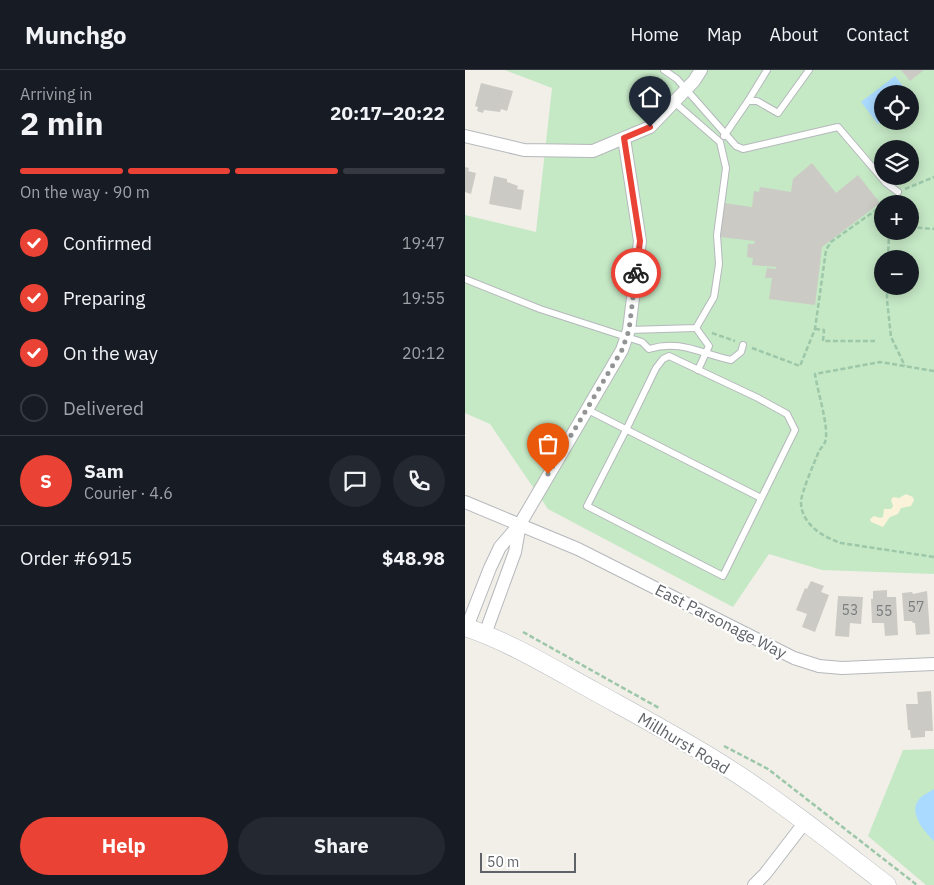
<!DOCTYPE html>
<html lang="en">
<head>
<meta charset="utf-8">
<style>
  :root { --surface:#171b24; --page:#242831; --text:#f1f3f6; --muted:#9ea1a6; --line:#363941; --accent:#ea4335 }
  body { margin:0; font-family:"IBM Plex Sans",sans-serif; background:var(--page); color:var(--text); height:100vh; display:flex; flex-direction:column; font-size:19px; white-space:nowrap }
  * { box-sizing:border-box; margin:0 }
  p { font-size:16px; color:var(--muted) }
  .icon { flex:none; width:28px; height:28px; fill:none; stroke:currentColor; stroke-width:2; stroke-linecap:round; stroke-linejoin:round }
  .map { position:relative; flex:1; overflow:hidden }
  .drawer { display:flex; flex-direction:column; background:var(--surface); width:465px }
  .drawer>* { flex:none }
  .fabs { position:absolute; left:409px; top:15px; display:grid; gap:10px }
  .fabs a { display:grid; place-items:center; width:45px; height:45px; border-radius:50%; background:var(--surface); box-shadow:0 2px 12px #0003; font-size:25px }
  .scale { position:absolute; left:15px; bottom:12px; width:96px; box-sizing:border-box; padding-left:5px; border:2px solid #5f6368; border-top:0; font-size:14px; line-height:18px; white-space:nowrap; color:#5f6368; -webkit-text-stroke:4px #fff; paint-order:stroke }
  .pin { position:absolute; display:grid; place-items:center; width:42px; height:42px; color:#fff; margin:-51px -21px; border-radius:50% 50% 50% 0; rotate:-45deg; box-shadow:0 0 5px #0007 }
  .pin .icon { rotate:45deg }
  .courier { position:absolute; display:grid; place-items:center; width:50px; height:50px; margin:-25px; border:4px solid #ea4335; border-radius:50%; background:#fff; color:#222; box-shadow:0 1px 6px #0007 }
  .headline em { font-style:normal; font-weight:800 }
  .headline div { display:flex; flex-direction:column-reverse }
  .headline { display:flex; align-items:center; justify-content:space-between; height:85px; padding:0 20px }
  h1 { font-size:32px; font-weight:800; line-height:38px }
  .bar { display:grid; grid-template-columns:repeat(4,1fr); gap:8px 5px; align-content:center; height:60px; padding:0 20px }
  .bar i { height:6px; border-radius:4px; background:var(--line) }
  .bar .selected { background:var(--accent) }
  .bar p { grid-column:span 4 }
  .line { display:flex; align-items:center; gap:12px; padding:0 20px; border-top:1px solid var(--line) }
  .line div { flex:1 }
  .round { display:grid; place-items:center; flex:none; width:52px; height:52px; border-radius:26px; background:var(--page) }
  ol { padding:0 20px; list-style:none }
  li { display:flex; align-items:center; gap:15px; height:55px }
  li p { margin-inline-start:auto }
  li .icon { padding:5px; border-radius:50%; background:var(--accent); color:#fff; stroke-width:4 }
  li:last-child { color:var(--muted) }
  li i { width:28px; height:28px; border:2px solid var(--line); border-radius:50% }
  .cta { display:flex; gap:10px; margin-top:auto; padding:10px 20px }
  .cta a { flex:1; height:58px; border-radius:30px; background:var(--accent); color:#fff; font-size:20px; font-weight:800; line-height:58px; text-align:center }
  .cta a+a { background:var(--page); color:var(--text) }
  header { display:flex; align-items:center; gap:30px; box-sizing:border-box; height:70px; padding:0 25px; background:var(--surface); border-bottom:1px solid var(--line) }
  header strong { font-size:24px }
  nav { display:flex; gap:28px; margin-inline-start:auto; font-size:18px }
  main { display:flex; flex:1; min-height:0 }
  .map>svg:first-child { display:block }
  .green { fill:#c5e8c5; fill-rule:evenodd }
  .sand { fill:#fbf3d9 }
  .water { fill:#aadaff }
  .building { fill:#cccac5 }
  .lines { fill:none; stroke-linecap:round; stroke-linejoin:round }
  .lane-casing { stroke:#b5b8bc; stroke-width:8 }
  .street-casing { stroke:#b5b8bc; stroke-width:14 }
  .secondary-casing { stroke:#b6babf; stroke-width:19 }
  .path { stroke:#9cc7a9; stroke-width:2.5; stroke-dasharray:5 2.5; stroke-linecap:butt }
  .lane { stroke:#fff; stroke-width:6 }
  .street { stroke:#fff; stroke-width:12 }
  .secondary { stroke:#fff; stroke-width:18 }
  .done { stroke:#929495; stroke-width:5; stroke-dasharray:0 9 }
  .route { stroke:#ea4335; stroke-width:6 }
  .labels { text-anchor:middle; stroke-width:4.5; stroke-linejoin:round; paint-order:stroke }
  .number-label { font-size:14px; fill:#7a7d7f }
  .street-label { font-size:16px; fill:#5f6368; stroke:#fff }
</style>
</head>
<body>
<header>
<strong>Munchgo</strong>
<nav><a>Home</a><a>Map</a><a>About</a><a>Contact</a></nav>
</header>
<main>
<section class="drawer">
<div class="headline"><div><h1>2 min</h1><p>Arriving in</p></div><em>20:17–20:22</em></div>
<div class="bar"><i class="selected"></i><i class="selected"></i><i class="selected"></i><i></i><p>On the way · 90 m</p></div>
<ol>
<li><svg class="icon" aria-label="check" viewBox="0 0 24 24"><path d="M5 12l5 5 9-10"/></svg>Confirmed<p>19:47</p></li>
<li><svg class="icon" aria-label="check" viewBox="0 0 24 24"><path d="M5 12l5 5 9-10"/></svg>Preparing<p>19:55</p></li>
<li><svg class="icon" aria-label="check" viewBox="0 0 24 24"><path d="M5 12l5 5 9-10"/></svg>On the way<p>20:12</p></li>
<li><i></i>Delivered</li>
</ol>
<div class="line" style="height:90px"><b class="round" style="background:var(--accent);color:#fff">S</b><div><b>Sam</b><p>Courier · 4.6</p></div><a class="round"><svg class="icon" aria-label="chat" viewBox="0 0 24 24"><path d="M4 5h16v11H9l-5 4z"/></svg></a><a class="round"><svg class="icon" aria-label="phone" viewBox="0 0 24 24"><path d="M5 4h4l2 5-3 2q2 4 5 5l2-3 5 2v4C11 20 4 13 5 4z"/></svg></a></div>
<div class="line" style="height:65px"><div>Order #6915</div><b>$48.98</b></div>
<div class="cta"><a>Help</a><a>Share</a></div>
</section>
<div class="map">
<svg width="469" height="815" viewBox="0 0 469 815">
  <rect width="100%" height="100%" fill="#f1efe8"/>
  <g class="green">
    <path d="M40,0H469V504L357,500L304,484L268,537L83,439L25,354L0,343V145L71,162L87,18ZM418,24H445V51H418ZM418,79H445V106H418ZM418,134H445V161H418ZM418,189H445V216H418Z"/>
    <path d="M469,679V815H461L403,766L438,680Z"/>
  </g>
  <path class="sand" d="M441,424L448,427L449,430L446,436L436,438L433,444L425,447L418,457L406,452L405,449L409,446L415,448L418,447L419,439H426L428,436L426,430L428,427L434,428Z"/>
  <g class="water">
    <path d="M430,6L444,24H418L417,51L413,54L396,32Z"/>
    <path d="M469,719V771C459,761 442,742 455,728C459,724 465,722 469,719Z"/>
  </g>
  <g class="building">
    <path d="M436,0H459L445,11Z"/>
    <path d="M16,13L48,21L42,41L36,39L35,42L19,40L18,43L12,41L13,37L10,36Z"/>
    <path d="M347,93L371,123L393,105L415,133L357,177L350,235L304,229L307,208H300L302,198L311,199V197L287,195L288,188L282,187L283,174H289L290,171L255,167L259,133L287,137L289,121L294,122L295,117L326,122L328,109Z"/>
    <path d="M0,97L4,98L3,101L11,103L6,124L0,122Z"/>
    <path d="M29,106L42,109V112L53,116L52,119L59,120L56,140L24,134Z"/>
    <path d="M346,511L359,516L356,522L364,525L350,562L337,557L342,544L331,540L340,518L342,519Z"/>
    <path d="M422,520V527H431L433,565L420,566L419,553H407L406,529H408V521Z"/>
    <path d="M462,521L465,564L451,565L450,553H448L447,551H439L437,523L447,522L448,524Z"/>
    <path d="M373,526L398,527L396,554L385,553L384,567L370,566Z"/>
    <path d="M466,621L468,661H460V667L446,668L445,660H443L441,634H453L452,622Z"/>
  </g>
  <g class="lines">
    <defs>
      <g id="lane">
        <path d="M199,0L212,9L271,76L278,79L373,57L421,113L433,122"/>
        <path d="M283,31L302,0"/>
        <path d="M259,66L283,31H292L313,43L344,0"/>
        <path d="M0,209L75,239L177,272L184,279C215,269 236,284 266,290L276,282L278,275"/>
        <path d="M231,258L244,276L233,300"/>
        <path d="M164,260L231,258L249,227L254,194L252,165L261,98L255,72L209,32"/>
        <path d="M204,286L293,328L322,344L330,360L258,506L122,436L161,360L191,298L198,289Z"/>
        <path d="M121,339L296,428"/>
      </g>
      <g id="street">
        <path d="M0,66L59,80L128,81L185,57L229,11L236,0"/>
        <path d="M0,432L113,479L329,588L354,596L377,598L469,594"/>
        <path d="M55,454L157,280L164,260L175,171L159,68"/>
        <path d="M2,557L25,498L35,477L55,454L50,482L20,564"/>
        <path d="M289,815L300,804L340,752"/>
      </g>
      <path id="secondary" d="M0,557C45,572 87,598 129,621C174,646 219,670 263,698C318,733 370,775 422,815"/>
    </defs>
    <use href="#lane" class="lane-casing"/>
    <use href="#street" class="street-casing"/>
    <use href="#secondary" class="secondary-casing"/>
    <g class="path">
      <path d="M440,119L469,107"/>
      <path d="M420,134L425,130"/>
      <path d="M445,157L469,159"/>
      <path d="M423,189L424,164L427,161"/>
      <path d="M422,216V230L426,267L440,296"/>
      <path d="M350,259L359,260L358,271H410"/>
      <path d="M247,263L270,271"/>
      <path d="M287,278L335,296L350,259L361,180L366,172L418,135"/>
      <path d="M469,301L415,292L350,304C352,320 365,359 360,372C359,375 356,378 354,381C350,391 336,423 336,432C336,454 358,467 376,473L469,487"/>
      <path d="M58,562L194,638"/>
      <path d="M259,676L303,699L452,815"/>
    </g>
    <use href="#lane" class="lane"/>
    <use href="#street" class="street"/>
    <use href="#secondary" class="secondary"/>
  </g>
  <g class="lines">
    <path class="done" d="M83,404L157,280L164,260L171,203"/>
    <path class="route" d="M171,203L175,171L159,68L185,57"/>
  </g>
  <g class="labels">
    <g class="number-label">
      <text x="451" y="542">57</text>
      <text x="385" y="545">53</text>
      <text x="419" y="546">55</text>
    </g>
    <g class="street-label">
      <text transform="translate(256 551) rotate(27)" y="6">East Parsonage Way</text>
      <text transform="translate(219 673) rotate(31)" y="6">Millhurst Road</text>
    </g>
  </g>
</svg>
<div class="fabs">
<a><svg class="icon" aria-label="locate" viewBox="0 0 24 24"><circle cx="12" cy="12" r="6"/><path d="M12 2v4M12 18v4M2 12h4M18 12h4"/></svg></a>
<a><svg class="icon" aria-label="layers" viewBox="0 0 24 24"><path d="M12 4l9 5-9 5-9-5zM3 14l9 5 9-5"/></svg></a>
<a>+</a>
<a>−</a>
</div>
<div class="scale">50 m</div>
<div class="pin" style="left:83px;top:404px;background:#ea580c"><svg class="icon" aria-label="bag" viewBox="0 0 24 24"><path d="M5 8h14l-1 12H6zM9 8a3 3 0 0 1 6 0"/></svg></div>
<div class="pin" style="left:185px;top:57px;background:#1f2937"><svg class="icon" aria-label="home" viewBox="0 0 24 24"><path d="M3 11l9-7 9 7M6 9v11h12V9"/></svg></div>
<div class="courier" style="left:171px;top:203px"><svg class="icon" aria-label="bike" viewBox="0 0 24 24"><circle cx="6" cy="16" r="4"/><circle cx="18" cy="16" r="4"/><path d="M6 16l4-8h5l3 8M10 8l3 8H6M13 5h3"/></svg></div>
</div>
</main>
</body>
</html>
